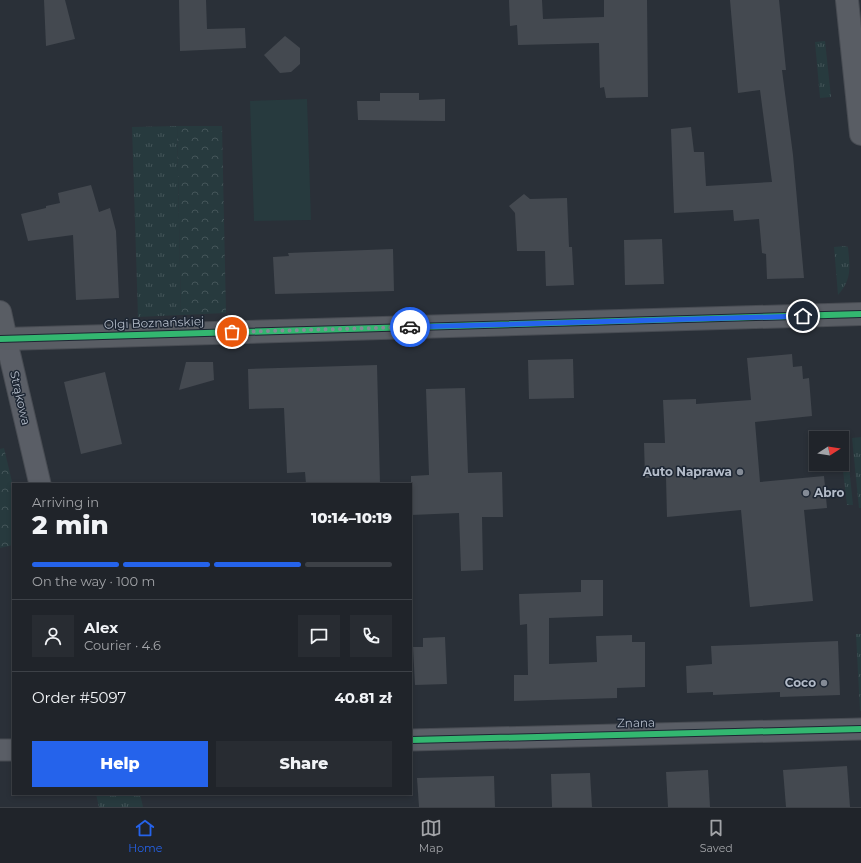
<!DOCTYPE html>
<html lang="en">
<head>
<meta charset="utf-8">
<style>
  :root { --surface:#20242a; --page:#282c32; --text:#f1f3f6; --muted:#a2a4a8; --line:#3d4147; --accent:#2563eb }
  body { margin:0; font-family:Montserrat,sans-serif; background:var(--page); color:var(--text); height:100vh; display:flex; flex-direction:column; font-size:15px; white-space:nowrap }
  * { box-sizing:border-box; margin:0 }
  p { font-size:13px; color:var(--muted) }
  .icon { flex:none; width:22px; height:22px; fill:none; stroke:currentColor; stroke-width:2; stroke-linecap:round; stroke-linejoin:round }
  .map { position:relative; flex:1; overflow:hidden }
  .drawer { position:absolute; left:12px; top:483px; width:400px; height:312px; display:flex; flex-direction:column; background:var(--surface); border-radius:0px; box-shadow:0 2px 6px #0003,0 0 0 1px var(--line) }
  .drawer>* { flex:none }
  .needle { width:26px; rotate:78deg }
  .tools { position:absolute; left:809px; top:431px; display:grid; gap:8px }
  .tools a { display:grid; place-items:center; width:40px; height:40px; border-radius:0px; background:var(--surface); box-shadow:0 2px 6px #0003,0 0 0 1px var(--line); font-size:20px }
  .pin { position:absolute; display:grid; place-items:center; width:34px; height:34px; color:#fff; margin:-17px; border:2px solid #fff; border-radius:50%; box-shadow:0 1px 4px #0007 }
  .courier { position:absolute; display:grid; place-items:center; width:40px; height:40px; margin:-20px; border:3px solid #2563eb; border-radius:50%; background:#fff; color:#222; box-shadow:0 1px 5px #0007 }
  .summary em { font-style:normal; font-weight:800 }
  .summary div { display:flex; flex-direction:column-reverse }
  .summary { display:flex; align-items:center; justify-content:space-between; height:68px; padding:0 20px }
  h1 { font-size:26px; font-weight:800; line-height:30px }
  .bar { display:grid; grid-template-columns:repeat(4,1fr); gap:6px 4px; align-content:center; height:48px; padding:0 20px }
  .bar i { height:5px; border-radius:3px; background:var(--line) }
  .bar .selected { background:var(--accent) }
  .bar p { grid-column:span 4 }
  .line { display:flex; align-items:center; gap:10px; padding:0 20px; border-top:1px solid var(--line) }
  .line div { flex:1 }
  .round { display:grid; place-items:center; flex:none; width:42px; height:42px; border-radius:0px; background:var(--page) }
  .button { display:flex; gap:8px; margin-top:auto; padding:8px 20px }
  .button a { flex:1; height:46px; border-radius:0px; background:var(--accent); color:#fff; font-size:16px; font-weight:800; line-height:46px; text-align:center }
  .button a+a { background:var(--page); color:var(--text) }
  .tab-bar { display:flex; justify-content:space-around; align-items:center; height:56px; border-top:1px solid var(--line); background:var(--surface); font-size:11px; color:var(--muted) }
  .tab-bar a { display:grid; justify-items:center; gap:2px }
  .tab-bar .selected { color:var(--accent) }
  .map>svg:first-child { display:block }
  .grass { fill:url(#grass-tufts) }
  .forest { fill:url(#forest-crowns) }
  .pitch { fill:#273a3e }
  .building { fill:#444950 }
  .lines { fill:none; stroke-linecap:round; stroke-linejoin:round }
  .street-casing { stroke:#484c53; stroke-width:23 }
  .secondary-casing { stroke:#484c53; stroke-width:24 }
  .street { stroke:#5a5e66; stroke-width:21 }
  .secondary { stroke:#595d64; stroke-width:22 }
  .cycleway-casing { stroke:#1d2633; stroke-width:8 }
  .cycleway { stroke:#33b770; stroke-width:6 }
  .done { stroke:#848b96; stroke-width:4; stroke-dasharray:0 7.2 }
  .route { stroke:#2563eb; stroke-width:5 }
  .poi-dot { fill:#848b96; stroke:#1d2633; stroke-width:1.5 }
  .labels { text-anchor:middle; stroke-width:3; stroke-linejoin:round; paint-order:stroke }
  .street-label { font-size:12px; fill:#b4bcc9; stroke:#1d2633 }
  .poi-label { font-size:12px; font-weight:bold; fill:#b4bcc9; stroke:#1d2633; text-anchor:end }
</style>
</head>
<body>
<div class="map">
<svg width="861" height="807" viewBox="0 0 861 807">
  <defs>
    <pattern id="grass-tufts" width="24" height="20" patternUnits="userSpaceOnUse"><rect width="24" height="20" fill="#273a3e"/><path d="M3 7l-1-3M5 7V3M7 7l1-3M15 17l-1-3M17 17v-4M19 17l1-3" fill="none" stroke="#445559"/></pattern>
    <pattern id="forest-crowns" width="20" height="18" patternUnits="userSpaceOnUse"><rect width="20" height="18" fill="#273a3e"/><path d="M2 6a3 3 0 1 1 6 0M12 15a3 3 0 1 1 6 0" fill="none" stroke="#445559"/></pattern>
  </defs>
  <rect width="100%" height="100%" fill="#2a3038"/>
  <g class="grass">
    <path d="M825,41L831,97L820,98L815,42Z"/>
    <path d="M177,126L181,315L138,317L132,127Z"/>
    <path d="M844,246L848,247C850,268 852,279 838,295L834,247Z"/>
    <path d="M861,437V508H859L852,438Z"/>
    <path d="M846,438L853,505H847L842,462V439Z"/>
    <path d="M856,634H861V711H860Z"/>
    <path d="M96,794H140L143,807H99Z"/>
  </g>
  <g class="forest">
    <path d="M177,126H222L226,313L181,315Z"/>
    <path d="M4,448L13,486V545L0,548V449Z"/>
  </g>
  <path class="pitch" d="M307,99L311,220L254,221L250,101Z"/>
  <g class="building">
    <path d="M44,0H65L75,39L46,46Z"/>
    <path d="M179,0H206L207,29L245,28L246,48L180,51Z"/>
    <path d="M509,0H542L543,19L604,17V0H647L648,97L606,98L604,87L600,88L599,43L518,45L517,25L510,26Z"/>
    <path d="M730,0H779L786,70H782L793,155L804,278L767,279L766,254L762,253L759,219L734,221L733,210L674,213L671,129L691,127L694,152H704L706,186L772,182L760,90L738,93Z"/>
    <path d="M285,36L300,48V64L291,72L280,73L264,55Z"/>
    <path d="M380,93H419V100L445,99V121L358,120L357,101H380Z"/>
    <path d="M91,185L99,212L110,208L116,231L119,298L76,300L73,235L28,241L21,214L46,208V206L60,203L58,193Z"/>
    <path d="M524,194L530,199L567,198L569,247H572L574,285L546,286L545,251H517L515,213L509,206Z"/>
    <path d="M662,239L664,284L625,285L624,240Z"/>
    <path d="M393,249L394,291L275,294L273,257L289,256L288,253Z"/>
    <path d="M792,354L793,367L802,366L803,379L809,378L812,416L755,422L760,482L824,476L827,508L804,510L813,601L750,607L741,510L667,517L666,477L645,478L644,443H665L663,400L696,399V404L751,400L747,358Z"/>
    <path d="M573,359L574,398L529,399L528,360Z"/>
    <path d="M186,362H213L214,380L179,390Z"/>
    <path d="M377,365L380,484H306L305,472L287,473L284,408L249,409L248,369Z"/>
    <path d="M105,372L122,444L81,454L64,382Z"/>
    <path d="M465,388L468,473L502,472L503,517H482L483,570L461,571L459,513L411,515V476L429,475L426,389Z"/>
    <path d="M581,580H603V616L549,618V664L597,662L596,636L632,635V642H645V687L617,688V698L514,701V675H528L527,624L520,625L519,594L581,592Z"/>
    <path d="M445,637L447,684L415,685L413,647H423V638Z"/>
    <path d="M838,641L840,695L780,697V692L713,695V692L687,693L686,666L712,664L711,646Z"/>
    <path d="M847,766L850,807H786L783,770Z"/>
    <path d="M708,770L710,807H668L666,772Z"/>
    <path d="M590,773L592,807H552L551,774Z"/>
    <path d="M494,776L495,807H419L417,778Z"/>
  </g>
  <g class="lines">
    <defs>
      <g id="street">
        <path d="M0,339H6L40,484"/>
        <path d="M411,740L861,729"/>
        <path d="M0,750H13"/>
      </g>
      <g id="secondary">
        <path d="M847,0L861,134"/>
        <path d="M0,312L6,339L861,314"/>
      </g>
    </defs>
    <use href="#street" class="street-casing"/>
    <use href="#secondary" class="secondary-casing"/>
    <use href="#street" class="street"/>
    <use href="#secondary" class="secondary"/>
    <defs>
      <g id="cycleway">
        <path d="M0,339L861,314"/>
        <path d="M411,740L861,729"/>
      </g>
    </defs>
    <use href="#cycleway" class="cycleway-casing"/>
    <use href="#cycleway" class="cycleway"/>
  </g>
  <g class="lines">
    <path class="done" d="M232,332L410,327"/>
    <path class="route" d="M410,327L803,316"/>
  </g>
  <g class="poi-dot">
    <circle cx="740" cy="472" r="4"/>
    <circle cx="806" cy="493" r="4"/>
    <circle cx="824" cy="683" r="4"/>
  </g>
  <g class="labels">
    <g class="street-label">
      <text transform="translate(154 323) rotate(-2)" y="4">Olgi Boznańskiej</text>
      <text transform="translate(20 398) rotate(77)" y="4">Strąkowa</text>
      <text transform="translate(636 723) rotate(-1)" y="4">Znana</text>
    </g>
    <g class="poi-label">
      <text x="732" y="476">Auto Naprawa</text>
      <text x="814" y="497" text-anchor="start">Abro</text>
      <text x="816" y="687">Coco</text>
    </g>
  </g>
</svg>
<div class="tools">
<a><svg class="needle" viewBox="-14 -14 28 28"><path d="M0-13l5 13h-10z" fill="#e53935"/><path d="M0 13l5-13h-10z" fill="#a2a4a8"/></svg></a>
</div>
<div class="pin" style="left:232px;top:332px;background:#ea580c"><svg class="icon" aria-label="bag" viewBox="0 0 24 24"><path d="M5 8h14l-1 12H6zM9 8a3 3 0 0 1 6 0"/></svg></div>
<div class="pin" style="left:803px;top:316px;background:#1f2937"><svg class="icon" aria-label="home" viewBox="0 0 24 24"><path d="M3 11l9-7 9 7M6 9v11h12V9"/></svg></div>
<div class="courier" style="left:410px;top:327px"><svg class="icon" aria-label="car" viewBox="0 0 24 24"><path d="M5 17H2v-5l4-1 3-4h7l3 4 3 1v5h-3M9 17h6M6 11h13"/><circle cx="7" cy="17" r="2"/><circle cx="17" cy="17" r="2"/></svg></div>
<section class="drawer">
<div class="summary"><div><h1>2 min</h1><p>Arriving in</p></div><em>10:14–10:19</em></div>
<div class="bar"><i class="selected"></i><i class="selected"></i><i class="selected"></i><i></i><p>On the way · 100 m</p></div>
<div class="line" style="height:72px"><a class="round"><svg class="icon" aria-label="person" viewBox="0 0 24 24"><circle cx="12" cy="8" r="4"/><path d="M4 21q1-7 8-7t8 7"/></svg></a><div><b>Alex</b><p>Courier · 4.6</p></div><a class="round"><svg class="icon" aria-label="chat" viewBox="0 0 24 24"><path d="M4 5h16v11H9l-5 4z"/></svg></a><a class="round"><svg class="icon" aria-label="phone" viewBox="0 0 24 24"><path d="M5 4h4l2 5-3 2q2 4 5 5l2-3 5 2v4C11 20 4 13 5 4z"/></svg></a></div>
<div class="line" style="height:52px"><div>Order #5097</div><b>40.81 zł</b></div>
<div class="button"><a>Help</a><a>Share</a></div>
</section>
</div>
<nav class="tab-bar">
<a class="selected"><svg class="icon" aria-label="home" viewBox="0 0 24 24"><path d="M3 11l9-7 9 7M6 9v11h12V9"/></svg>Home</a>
<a><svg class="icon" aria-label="map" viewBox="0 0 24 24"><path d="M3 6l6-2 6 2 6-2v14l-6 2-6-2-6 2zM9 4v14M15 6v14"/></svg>Map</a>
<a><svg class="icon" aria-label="saved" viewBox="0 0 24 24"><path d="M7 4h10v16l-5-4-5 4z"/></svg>Saved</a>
</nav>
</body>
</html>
